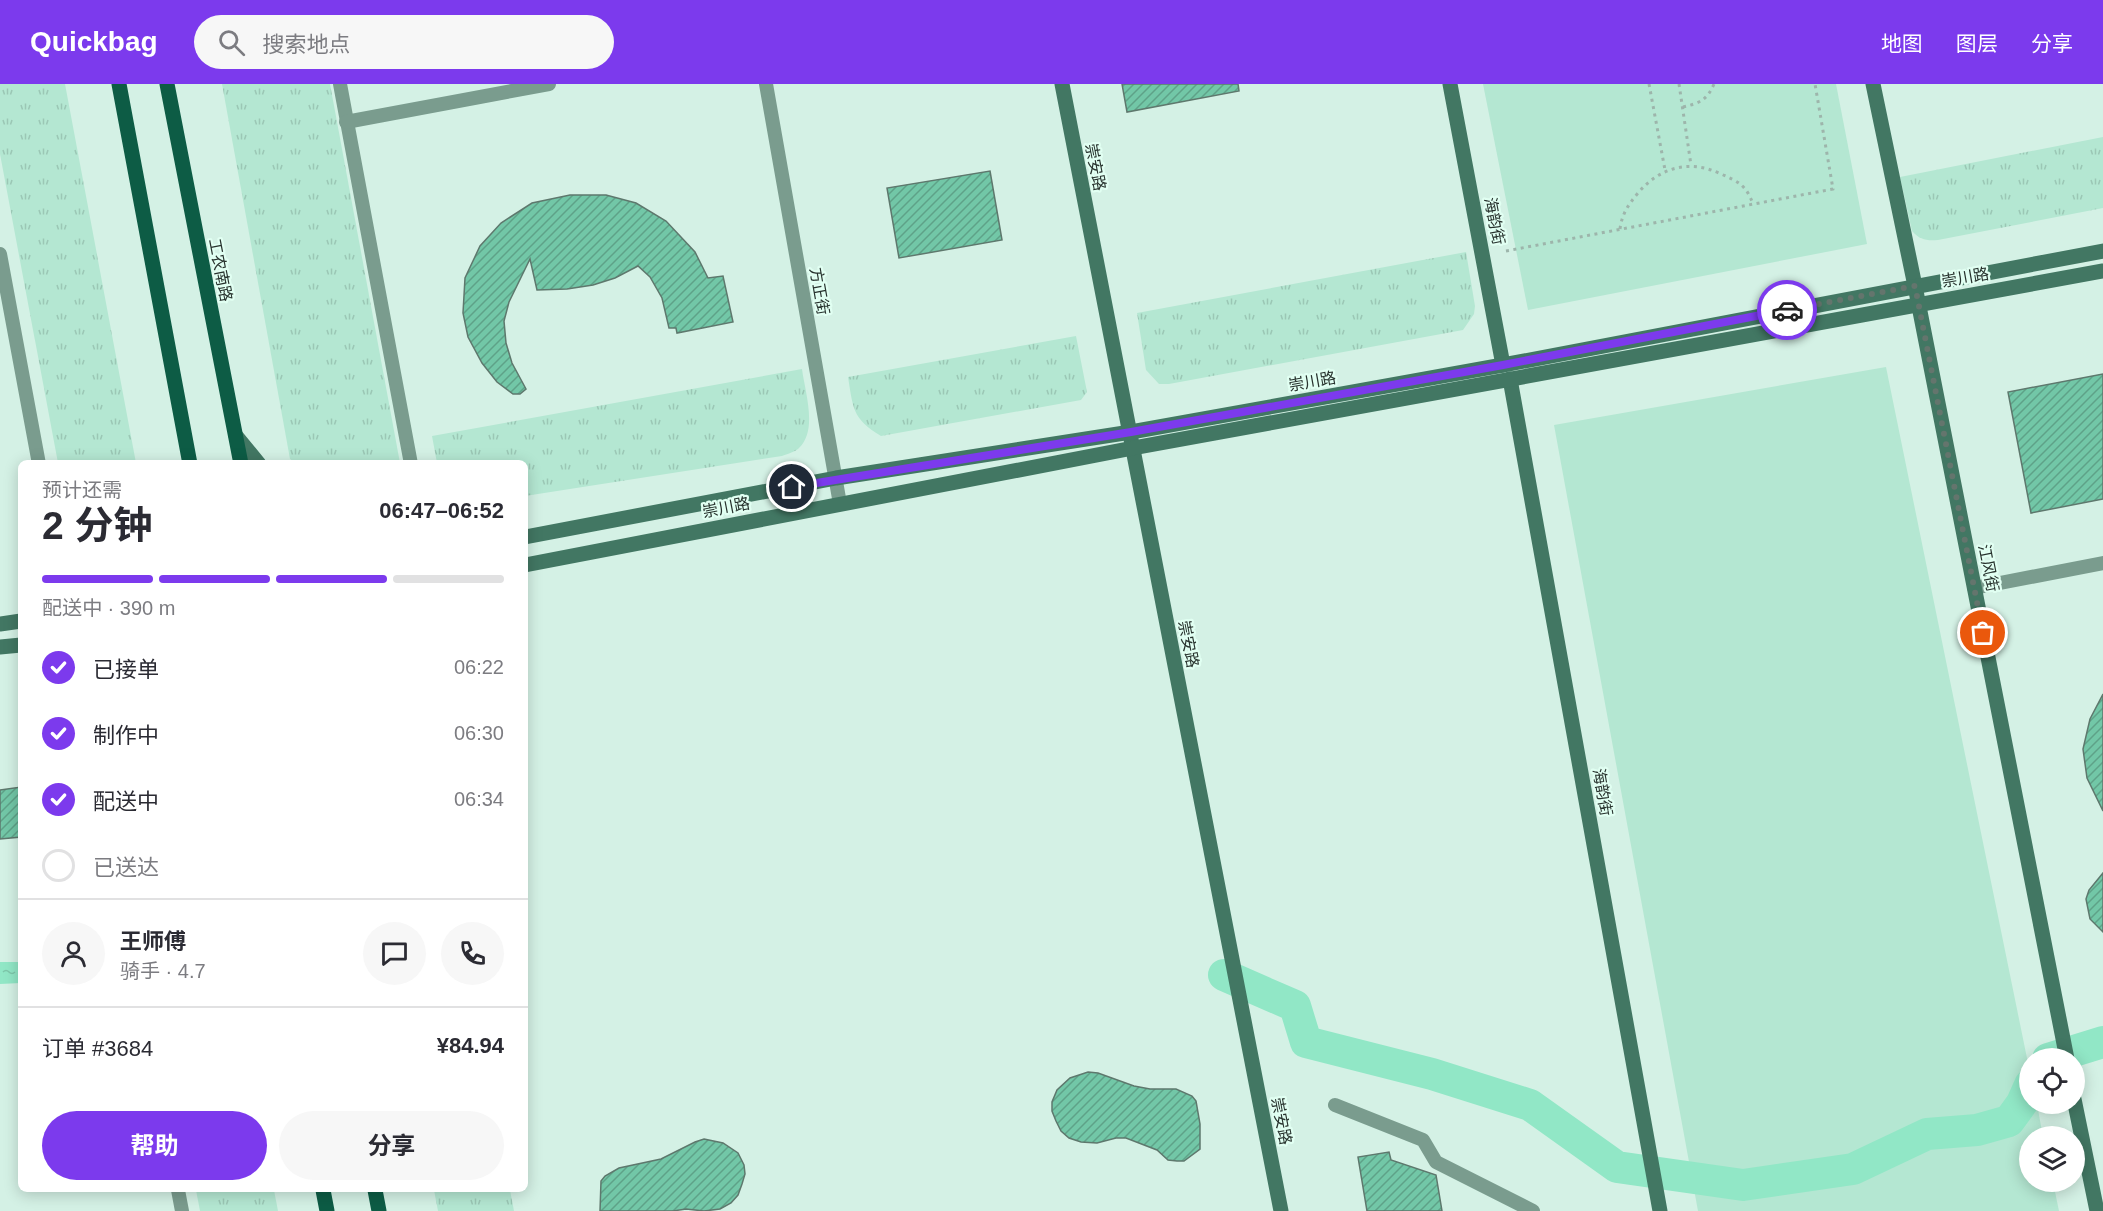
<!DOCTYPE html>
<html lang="zh">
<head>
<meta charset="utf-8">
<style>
  :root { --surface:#fff; --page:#f7f7f7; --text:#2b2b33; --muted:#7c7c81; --line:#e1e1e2; --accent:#7c3aed }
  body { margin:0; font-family:Helvetica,"Noto Sans SC",sans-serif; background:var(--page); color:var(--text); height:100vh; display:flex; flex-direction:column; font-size:22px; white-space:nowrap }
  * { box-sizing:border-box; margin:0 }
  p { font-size:20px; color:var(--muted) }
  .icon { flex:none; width:33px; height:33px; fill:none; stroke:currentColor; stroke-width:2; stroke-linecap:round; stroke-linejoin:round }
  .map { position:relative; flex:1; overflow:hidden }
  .details { position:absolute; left:18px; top:376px; width:510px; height:732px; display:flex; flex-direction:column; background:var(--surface); border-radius:9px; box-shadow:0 3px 15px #0003 }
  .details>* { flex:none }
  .controls { position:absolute; left:2019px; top:964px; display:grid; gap:12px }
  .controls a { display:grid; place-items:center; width:66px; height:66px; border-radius:50%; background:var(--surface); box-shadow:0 3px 15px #0003; font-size:30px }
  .pin { position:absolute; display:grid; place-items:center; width:51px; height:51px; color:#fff; margin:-26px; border:3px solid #fff; border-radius:50%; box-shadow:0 2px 6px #0007 }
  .courier { position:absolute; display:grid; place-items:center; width:60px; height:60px; margin:-30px; border:4px solid #7c3aed; border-radius:50%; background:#fff; color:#222; box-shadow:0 2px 8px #0007 }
  .headline em { font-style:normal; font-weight:700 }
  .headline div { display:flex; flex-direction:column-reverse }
  .headline { display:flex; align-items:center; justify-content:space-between; height:102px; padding:0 24px }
  h1 { font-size:39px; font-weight:700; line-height:45px }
  .bar { display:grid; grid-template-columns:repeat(4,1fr); gap:9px 6px; align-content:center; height:72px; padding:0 24px }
  .bar i { height:8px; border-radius:4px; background:var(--line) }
  .bar .active { background:var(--accent) }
  .bar p { grid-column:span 4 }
  .line { display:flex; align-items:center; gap:15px; padding:0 24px; border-top:2px solid var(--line) }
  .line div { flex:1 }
  .round { display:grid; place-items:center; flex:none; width:63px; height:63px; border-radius:32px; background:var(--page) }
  ol { padding:0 24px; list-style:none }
  li { display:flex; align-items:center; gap:18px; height:66px }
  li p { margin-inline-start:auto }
  li .icon { padding:6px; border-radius:50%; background:var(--accent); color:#fff; stroke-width:4 }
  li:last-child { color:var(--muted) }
  li i { width:33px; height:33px; border:3px solid var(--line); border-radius:50% }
  .cta { display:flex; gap:12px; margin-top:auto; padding:12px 24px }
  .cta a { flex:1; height:69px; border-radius:36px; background:var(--accent); color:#fff; font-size:24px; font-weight:700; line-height:69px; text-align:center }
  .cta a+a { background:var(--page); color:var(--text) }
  header { display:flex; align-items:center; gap:36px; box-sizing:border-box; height:84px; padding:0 30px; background:var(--accent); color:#fff }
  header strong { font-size:28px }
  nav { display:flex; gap:33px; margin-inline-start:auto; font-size:21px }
  .search { width:420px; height:54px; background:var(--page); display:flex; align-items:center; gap:15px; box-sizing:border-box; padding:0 21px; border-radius:33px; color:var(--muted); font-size:22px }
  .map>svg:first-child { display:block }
  .grass { fill:url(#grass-tufts) }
  .green { fill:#b4e7d2 }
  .water { fill:url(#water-ripples) }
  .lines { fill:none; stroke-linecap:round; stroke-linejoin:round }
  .river { stroke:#91e7c6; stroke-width:32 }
  .building { fill:url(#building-hatch); stroke:#5e786d; stroke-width:1.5 }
  .path { stroke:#9db5ab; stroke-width:3; stroke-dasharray:3 4.5; stroke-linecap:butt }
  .street { stroke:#7a9c8e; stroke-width:14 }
  .secondary { stroke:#427763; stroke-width:15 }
  .primary { stroke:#0d5c45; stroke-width:15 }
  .done { stroke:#64756d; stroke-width:6; stroke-dasharray:0 10.8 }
  .route { stroke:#7c3aed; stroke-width:8 }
  .labels { text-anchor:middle; stroke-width:4.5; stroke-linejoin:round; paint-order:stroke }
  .street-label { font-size:16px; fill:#27322d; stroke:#e1fff2 }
</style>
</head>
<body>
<header>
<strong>Quickbag</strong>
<div class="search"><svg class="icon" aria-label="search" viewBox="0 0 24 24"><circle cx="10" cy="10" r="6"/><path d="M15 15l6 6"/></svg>搜索地点</div>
<nav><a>地图</a><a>图层</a><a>分享</a></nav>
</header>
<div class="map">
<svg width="2103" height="1127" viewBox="0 0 2103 1127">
  <defs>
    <pattern id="grass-tufts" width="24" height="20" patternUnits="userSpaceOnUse" patternTransform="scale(1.5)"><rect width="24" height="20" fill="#b4e7d2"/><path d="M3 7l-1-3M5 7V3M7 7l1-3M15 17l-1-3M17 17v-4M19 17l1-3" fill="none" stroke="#9bc7b5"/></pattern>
    <pattern id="water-ripples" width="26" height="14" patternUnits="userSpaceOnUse" patternTransform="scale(1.5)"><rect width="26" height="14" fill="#91e7c6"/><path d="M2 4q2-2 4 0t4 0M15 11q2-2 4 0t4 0" fill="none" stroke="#7dc7aa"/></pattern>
    <pattern id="building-hatch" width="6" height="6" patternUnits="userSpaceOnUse" patternTransform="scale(1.5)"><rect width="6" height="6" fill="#72c7a7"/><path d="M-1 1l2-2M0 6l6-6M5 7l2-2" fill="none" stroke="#5ea288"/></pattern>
  </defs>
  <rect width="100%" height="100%" fill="#d4f1e5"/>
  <g class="grass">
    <path d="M0,0H65L136,379H58L0,70Z"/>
    <path d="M222,0H330L400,379L297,380L290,375Z"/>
    <path d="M2103,53V124L1938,156C1927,157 1920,156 1912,147L1900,93Z"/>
    <path d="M1466,168L1475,222L1474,230L1463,246L1169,300H1159L1146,286L1137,229Z"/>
    <path d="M1076,252L1087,308L1081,316L881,352C852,335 853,323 848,293Z"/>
    <path d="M802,285C805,308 818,346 799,364C795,368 787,370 782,372L525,412V380L437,379L432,352Z"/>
    <path d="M196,1106H274L278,1127H200Z"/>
    <path d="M434,1106H510L514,1127H438Z"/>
  </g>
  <g class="green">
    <path d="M1483,0H1836L1867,160L1528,226Z"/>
    <path d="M1886,283L2029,984L2030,1020H2037L2043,1053H2030V1098H2053L2059,1127H1698L1554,341Z"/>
  </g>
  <path class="water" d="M0,878H21V899L0,900Z"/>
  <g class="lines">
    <g class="river">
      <path d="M1224,891L1295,922L1306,958L1432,990L1530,1021L1617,1083L1743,1101L1853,1085L1927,1050L1977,1046L2009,1037L2022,1019L2030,1001"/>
      <path d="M2048,975L2103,958"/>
    </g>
  </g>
  <g class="building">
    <path d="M1122,0H1238L1239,7L1127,28Z"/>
    <path d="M990,87L1002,156L899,174L887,104Z"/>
    <path d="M570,111H606L636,119L666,137L695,168L708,194L723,192L733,238L677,249L676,244H669L662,214L650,193L638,182L615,194L593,201L567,205L537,206L530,175L509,218L504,237L506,259L512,279L526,305L520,310H513L497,298L482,279L468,253L463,229L465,194L480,162L501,139L532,119Z"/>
    <path d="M2103,290V415L2031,429L2008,308Z"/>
    <path d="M2103,610V727L2087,694L2083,665L2090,635Z"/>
    <path d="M21,703V753L0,755V706Z"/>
    <path d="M2103,789V848L2090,835L2086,815L2089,806Z"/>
    <path d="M1088,988L1098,989L1134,1002L1150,1005H1176L1192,1012L1196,1017L1200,1040V1065L1184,1077H1177L1168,1076L1157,1066L1126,1054H1116L1097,1059L1081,1058L1069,1054L1061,1047L1056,1037L1052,1027V1018L1057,1006L1070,994Z"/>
    <path d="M704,1055L723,1059L738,1069L744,1081L745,1090L742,1100L738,1111L731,1119L720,1125L704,1127L686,1125L673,1127H600L601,1097L605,1092L619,1084L661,1075L695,1058Z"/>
    <path d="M1389,1068L1391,1076L1436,1091L1442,1127H1367L1358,1073Z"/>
  </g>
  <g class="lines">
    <g class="path">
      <path d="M1649,0L1665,86"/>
      <path d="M1679,0L1691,81"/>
      <path d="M1683,23C1700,19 1707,16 1714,0"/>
      <path d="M1620,145C1622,130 1628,121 1638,109C1660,83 1690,75 1721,90C1739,98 1746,101 1753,120"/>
      <path d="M1506,167L1833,105L1815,0"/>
    </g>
    <g class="street">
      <path d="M340,0L411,380"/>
      <path d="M766,0L840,420"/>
      <path d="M346,38L549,0"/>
      <path d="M0,170L39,380"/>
      <path d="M1974,504L2103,479"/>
      <path d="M1335,1021L1423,1056L1436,1078L1533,1127"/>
      <path d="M178,1106L182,1127"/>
    </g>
    <g class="secondary">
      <path d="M1062,0L1281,1127"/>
      <path d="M1450,0L1503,281"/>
      <path d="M1873,0L1915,202L2067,975"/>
      <path d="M1510,295L1660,1127"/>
      <path d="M236,352L259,380"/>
      <path d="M525,453L836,394L1131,348L1503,281L2103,167"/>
      <path d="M525,481L1133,364L2103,187"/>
      <path d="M0,540L21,537"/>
      <path d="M0,563L21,561"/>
      <path d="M2074,1015L2097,1127"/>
    </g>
    <g class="primary">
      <path d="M119,0L190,380"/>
      <path d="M167,0L241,380"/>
      <path d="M323,1106L327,1127"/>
      <path d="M375,1106L379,1127"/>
    </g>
  </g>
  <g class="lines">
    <path class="done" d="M1787,226L1915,202L1983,549"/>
    <path class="route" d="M792,403L1131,348L1503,281L1787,226"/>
  </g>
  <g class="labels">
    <g class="street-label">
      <text transform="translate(1096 83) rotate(79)" y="6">崇安路</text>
      <text transform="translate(1495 137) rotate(79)" y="6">海韵街</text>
      <text transform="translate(221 186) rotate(79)" y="6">工农南路</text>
      <text transform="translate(1965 193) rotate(-10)" y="6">崇川路</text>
      <text transform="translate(820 207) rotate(80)" y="6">方正街</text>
      <text transform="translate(1312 297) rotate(-10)" y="6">崇川路</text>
      <text transform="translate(726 423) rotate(-11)" y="6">崇川路</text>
      <text transform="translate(1989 484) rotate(79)" y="6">江风街</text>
      <text transform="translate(1189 560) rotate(79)" y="6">崇安路</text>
      <text transform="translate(1603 708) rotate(80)" y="6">海韵街</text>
      <text transform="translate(1282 1037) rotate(79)" y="6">崇安路</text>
    </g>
  </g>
</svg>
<div class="controls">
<a><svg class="icon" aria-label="locate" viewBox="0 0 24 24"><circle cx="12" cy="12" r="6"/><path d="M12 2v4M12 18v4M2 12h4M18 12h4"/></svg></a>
<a><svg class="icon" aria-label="layers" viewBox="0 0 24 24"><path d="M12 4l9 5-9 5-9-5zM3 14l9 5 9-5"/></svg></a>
</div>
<div class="pin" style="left:1983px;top:549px;background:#ea580c"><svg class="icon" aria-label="bag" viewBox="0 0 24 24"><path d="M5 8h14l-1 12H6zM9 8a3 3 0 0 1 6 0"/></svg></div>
<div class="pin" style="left:792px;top:403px;background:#1f2937"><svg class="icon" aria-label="home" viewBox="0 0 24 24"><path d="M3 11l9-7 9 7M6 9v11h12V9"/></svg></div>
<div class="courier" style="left:1787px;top:226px"><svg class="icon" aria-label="car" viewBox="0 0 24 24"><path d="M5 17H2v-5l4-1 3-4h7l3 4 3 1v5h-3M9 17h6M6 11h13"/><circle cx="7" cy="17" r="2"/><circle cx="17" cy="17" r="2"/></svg></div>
<section class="details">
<div class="headline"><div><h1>2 分钟</h1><p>预计还需</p></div><em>06:47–06:52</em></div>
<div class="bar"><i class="active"></i><i class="active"></i><i class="active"></i><i></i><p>配送中 · 390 m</p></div>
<ol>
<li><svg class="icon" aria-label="check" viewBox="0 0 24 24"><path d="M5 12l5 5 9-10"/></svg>已接单<p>06:22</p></li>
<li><svg class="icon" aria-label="check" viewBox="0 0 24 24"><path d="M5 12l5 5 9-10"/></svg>制作中<p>06:30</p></li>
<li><svg class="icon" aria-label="check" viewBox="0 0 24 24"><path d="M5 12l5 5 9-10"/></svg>配送中<p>06:34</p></li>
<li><i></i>已送达</li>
</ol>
<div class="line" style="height:108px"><a class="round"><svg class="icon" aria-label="person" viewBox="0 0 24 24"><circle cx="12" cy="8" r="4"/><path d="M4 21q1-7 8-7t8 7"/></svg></a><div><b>王师傅</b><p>骑手 · 4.7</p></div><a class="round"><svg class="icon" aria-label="chat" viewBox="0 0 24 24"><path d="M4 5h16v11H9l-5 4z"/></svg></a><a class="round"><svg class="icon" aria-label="phone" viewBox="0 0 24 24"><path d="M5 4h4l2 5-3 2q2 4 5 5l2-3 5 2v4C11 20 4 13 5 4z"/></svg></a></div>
<div class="line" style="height:78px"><div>订单 #3684</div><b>¥84.94</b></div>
<div class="cta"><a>帮助</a><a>分享</a></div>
</section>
</div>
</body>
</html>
